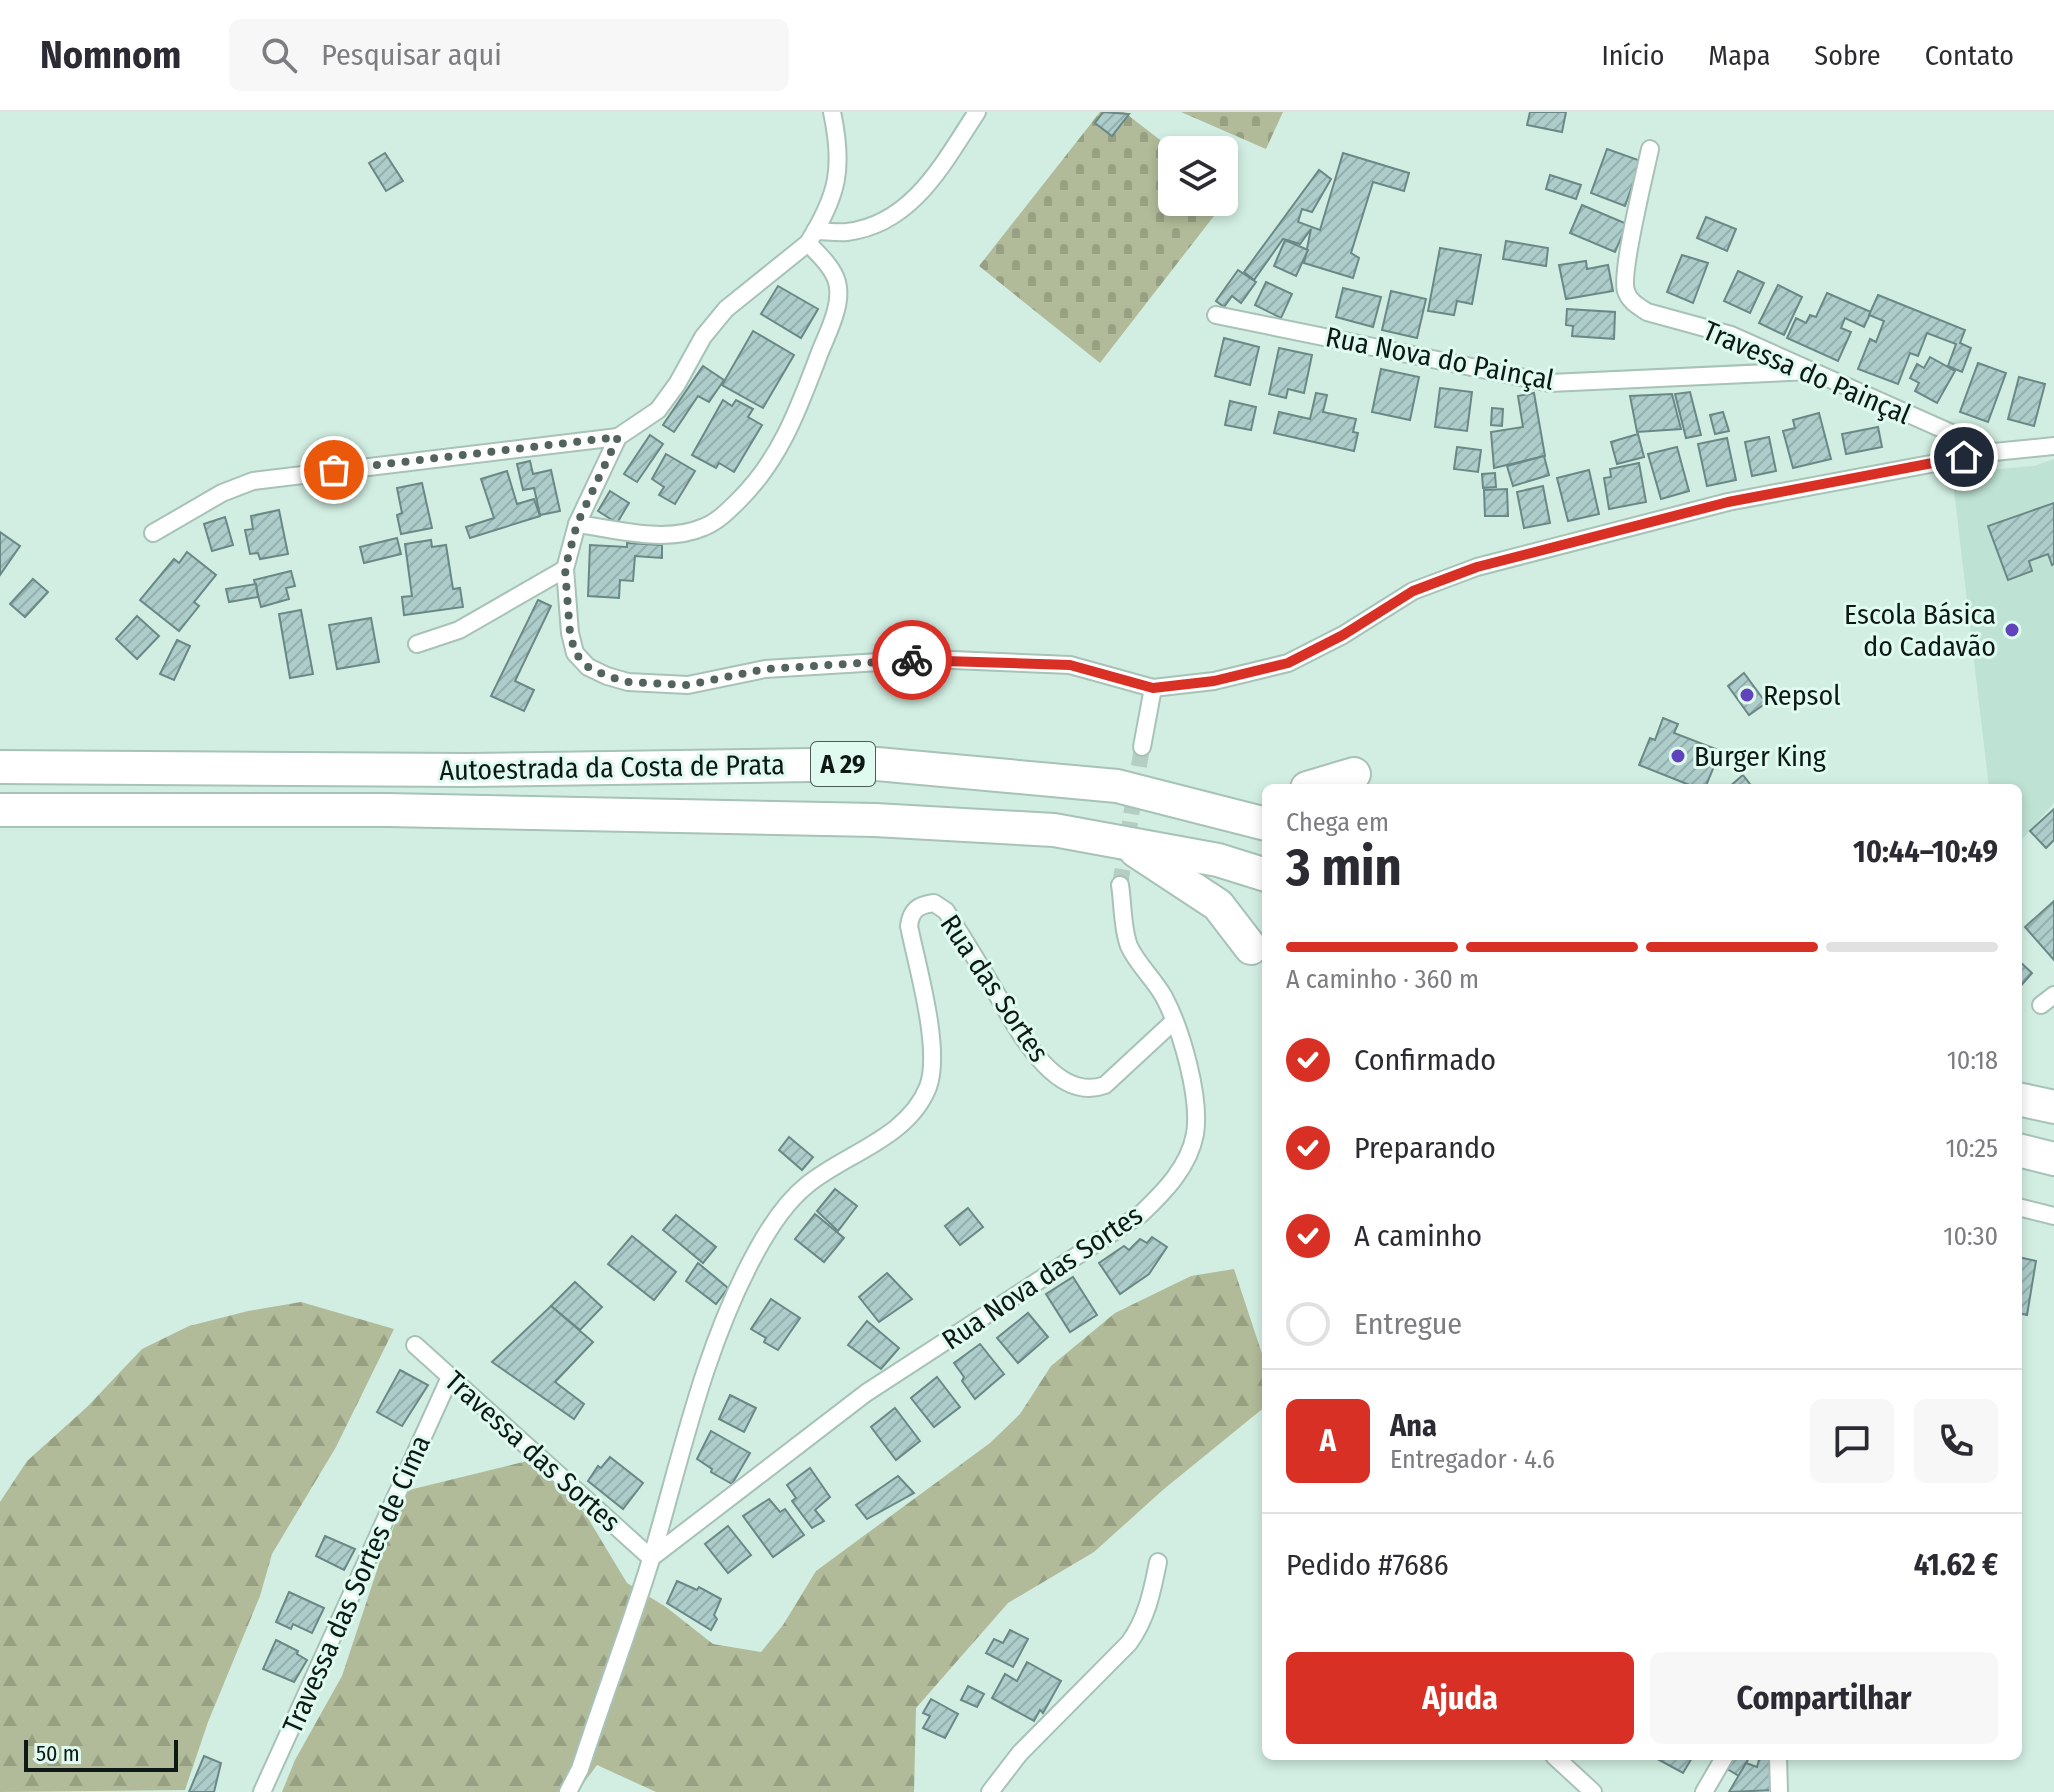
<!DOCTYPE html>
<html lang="pt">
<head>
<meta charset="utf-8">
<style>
  :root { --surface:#fff; --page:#f7f7f7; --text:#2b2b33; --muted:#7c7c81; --line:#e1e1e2; --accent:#d93025 }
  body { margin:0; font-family:"Fira Sans Condensed",sans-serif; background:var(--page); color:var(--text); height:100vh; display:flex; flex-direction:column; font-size:30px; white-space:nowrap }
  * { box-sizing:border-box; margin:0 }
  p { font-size:26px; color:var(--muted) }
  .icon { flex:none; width:44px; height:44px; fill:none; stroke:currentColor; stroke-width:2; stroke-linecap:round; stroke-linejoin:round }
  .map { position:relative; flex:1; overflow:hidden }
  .drawer { position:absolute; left:1262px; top:672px; width:760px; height:976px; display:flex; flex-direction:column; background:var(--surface); border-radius:12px; box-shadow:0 4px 12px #0003 }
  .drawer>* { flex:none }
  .fabs { position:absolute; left:1158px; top:24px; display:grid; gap:16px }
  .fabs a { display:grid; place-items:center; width:80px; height:80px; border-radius:12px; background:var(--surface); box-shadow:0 4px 12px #0003; font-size:40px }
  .scale { position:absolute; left:24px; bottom:20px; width:154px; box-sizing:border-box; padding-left:8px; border:4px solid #0e1815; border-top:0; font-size:22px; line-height:28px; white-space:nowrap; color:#0e1815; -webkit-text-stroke:6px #dffbef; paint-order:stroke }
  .pin { position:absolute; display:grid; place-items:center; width:68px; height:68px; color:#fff; margin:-34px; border:4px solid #fff; border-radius:50%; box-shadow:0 2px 8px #0007 }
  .courier { position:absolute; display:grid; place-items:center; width:80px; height:80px; margin:-40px; border:6px solid #d93025; border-radius:50%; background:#fff; color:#222; box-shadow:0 2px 10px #0007 }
  .overview em { font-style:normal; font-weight:700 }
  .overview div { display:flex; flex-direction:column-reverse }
  .overview { display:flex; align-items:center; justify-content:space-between; height:136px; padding:0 24px }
  h1 { font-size:52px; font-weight:700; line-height:60px }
  .bar { display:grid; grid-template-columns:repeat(4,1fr); gap:12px 8px; align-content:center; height:96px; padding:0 24px }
  .bar i { height:10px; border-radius:6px; background:var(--line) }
  .bar .on { background:var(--accent) }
  .bar p { grid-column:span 4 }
  .line { display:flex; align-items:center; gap:20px; padding:0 24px; border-top:2px solid var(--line) }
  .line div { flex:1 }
  .round { display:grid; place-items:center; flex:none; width:84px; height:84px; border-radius:12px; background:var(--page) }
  ol { padding:0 24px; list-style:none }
  li { display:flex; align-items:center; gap:24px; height:88px }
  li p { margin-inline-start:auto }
  li .icon { padding:8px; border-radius:50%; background:var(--accent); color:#fff; stroke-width:4 }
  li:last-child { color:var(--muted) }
  li i { width:44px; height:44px; border:4px solid var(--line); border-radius:50% }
  .primary-button { display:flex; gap:16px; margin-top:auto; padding:16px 24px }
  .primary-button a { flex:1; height:92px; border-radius:12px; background:var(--accent); color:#fff; font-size:32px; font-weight:700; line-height:92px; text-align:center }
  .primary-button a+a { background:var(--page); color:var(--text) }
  header { display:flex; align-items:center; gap:48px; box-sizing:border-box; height:112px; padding:0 40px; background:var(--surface); border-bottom:2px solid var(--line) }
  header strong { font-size:38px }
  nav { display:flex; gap:44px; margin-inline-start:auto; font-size:28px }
  .search { width:560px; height:72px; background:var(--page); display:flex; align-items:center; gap:20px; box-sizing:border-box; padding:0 28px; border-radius:12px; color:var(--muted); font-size:30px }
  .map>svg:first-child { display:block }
  .built { fill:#bee2d3 }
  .forest { fill:url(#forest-firs) }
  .cemetery { fill:url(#cemetery-stones) }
  .building { fill:url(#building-hatch); stroke:#6a8886; stroke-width:2 }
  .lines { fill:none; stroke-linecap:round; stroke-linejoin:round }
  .minor-tunnel { stroke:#b5cec3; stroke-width:16; stroke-dasharray:16 8; stroke-linecap:butt }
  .minor-casing { stroke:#a7c2b6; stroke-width:20 }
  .motorway-casing { stroke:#a7c2b6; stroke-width:36 }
  .minor { stroke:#fff; stroke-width:16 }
  .motorway { stroke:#fff; stroke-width:32 }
  .done { stroke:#53635d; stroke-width:8; stroke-dasharray:0 14.4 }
  .route { stroke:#d93025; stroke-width:10 }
  .poi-dot { fill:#6143bb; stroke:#dffbef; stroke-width:3 }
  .labels { text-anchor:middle; stroke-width:6; stroke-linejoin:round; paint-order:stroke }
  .shield { fill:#dffbef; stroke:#4d5c56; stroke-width:2 }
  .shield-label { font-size:26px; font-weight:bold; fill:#0e1815 }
  .street-label { font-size:28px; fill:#0e1815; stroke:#dffbef }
  .poi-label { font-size:28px; fill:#0e1815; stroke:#dffbef; text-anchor:start }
</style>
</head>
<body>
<header>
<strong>Nomnom</strong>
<div class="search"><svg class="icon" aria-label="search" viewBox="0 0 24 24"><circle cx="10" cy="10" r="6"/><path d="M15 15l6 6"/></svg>Pesquisar aqui</div>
<nav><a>Início</a><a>Mapa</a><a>Sobre</a><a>Contato</a></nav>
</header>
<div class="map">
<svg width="2054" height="1680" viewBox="0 0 2054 1680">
  <defs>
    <pattern id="forest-firs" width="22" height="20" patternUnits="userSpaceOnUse" patternTransform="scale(2)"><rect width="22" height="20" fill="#b1bb99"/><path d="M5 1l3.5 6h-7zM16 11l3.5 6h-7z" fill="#97a083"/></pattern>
    <pattern id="cemetery-stones" width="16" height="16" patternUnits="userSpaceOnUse" patternTransform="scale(2)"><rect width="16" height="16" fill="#b1bb99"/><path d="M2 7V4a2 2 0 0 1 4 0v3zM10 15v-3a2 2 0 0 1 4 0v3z" fill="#97a083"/></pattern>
    <pattern id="building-hatch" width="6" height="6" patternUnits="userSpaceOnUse" patternTransform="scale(2)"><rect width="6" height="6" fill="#adcdcb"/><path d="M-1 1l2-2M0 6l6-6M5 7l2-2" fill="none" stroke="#94afad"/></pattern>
  </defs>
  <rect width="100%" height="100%" fill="#d2eee2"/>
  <path class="built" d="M2054,347V691L2018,732V676H1989L1952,361L2034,354Z"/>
  <g class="forest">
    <path d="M1234,1157L1266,1254V1294L1164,1377L1094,1440L1008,1491L916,1596L914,1680H656L597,1653L577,1680H282L295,1648L342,1564L382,1443L409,1378L539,1346L586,1403L627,1471L666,1495L713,1532L761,1540L783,1513L816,1459L990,1331L1020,1302L1051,1254L1115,1201L1191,1164Z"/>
    <path d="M301,1190L394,1217L336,1335L272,1442L260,1484L208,1610L185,1678L0,1680V1390L27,1349L87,1295L142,1237L189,1214L248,1199Z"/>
  </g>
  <g class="cemetery">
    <path d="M1100,0H1124L1173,38L1172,90H1224V77L1231,82L1100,251L979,154Z"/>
    <path d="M1181,0H1283L1266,37Z"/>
  </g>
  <g class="building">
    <path d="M1103,0L1129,2L1112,24L1095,11Z"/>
    <path d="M1530,0H1566L1562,20L1527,13Z"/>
    <path d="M1607,37L1641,49L1625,94L1591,81Z"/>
    <path d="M385,41L403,69L386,79L369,51Z"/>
    <path d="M1343,41L1409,61L1404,79L1373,70L1351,141L1359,146L1353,166L1304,151L1311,117L1300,132L1283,127L1254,168L1244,160L1319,58L1331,67L1312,100L1302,97L1298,110L1320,118Z"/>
    <path d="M1550,63L1581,73L1576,87L1546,77Z"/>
    <path d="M1582,93L1627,112L1615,140L1570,121Z"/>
    <path d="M1706,105L1736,117L1727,139L1697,126Z"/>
    <path d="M1285,128L1308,138L1296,164L1274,154Z"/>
    <path d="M1506,129L1548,136L1546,154L1503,147Z"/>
    <path d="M1440,136L1481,143L1472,192L1457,189L1454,203L1428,199Z"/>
    <path d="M1682,143L1708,151L1693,191L1667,180Z"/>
    <path d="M1586,149L1587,157L1608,153L1613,179L1566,187L1559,153Z"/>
    <path d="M1238,158L1256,170L1241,191L1232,184L1224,195L1216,189Z"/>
    <path d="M1738,159L1764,171L1750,201L1724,189Z"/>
    <path d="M1266,170L1292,182L1281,206L1255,193Z"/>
    <path d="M1778,173L1802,185L1784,223L1759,211Z"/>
    <path d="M778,174L818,197L801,226L761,202Z"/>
    <path d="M1343,176L1381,185L1373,215L1336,205Z"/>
    <path d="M1391,179L1426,187L1417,226L1382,218Z"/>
    <path d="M1827,181L1871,200L1864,215L1845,206L1841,216L1851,220L1838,249L1787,226L1796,206L1806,211L1810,203L1816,205Z"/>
    <path d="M1878,183L1965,218L1960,231L1971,236L1962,260L1948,254L1956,232L1927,221L1918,244L1910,241L1898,272L1858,257L1870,227L1876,230L1884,209L1869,203Z"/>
    <path d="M1567,197L1615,200L1614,227L1572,224L1573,214L1566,213Z"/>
    <path d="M753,219L794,243L763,296L722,273Z"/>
    <path d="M1224,226L1259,235L1250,273L1215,264Z"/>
    <path d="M1279,236L1312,243L1304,281L1288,277L1286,286L1269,282Z"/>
    <path d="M1930,245L1955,259L1937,291L1915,279L1919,271L1910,266L1917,252L1924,256Z"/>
    <path d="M1978,251L2006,261L1988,310L1960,300Z"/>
    <path d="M703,254L724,268L709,290L698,284L674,320L663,313Z"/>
    <path d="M1381,257L1419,265L1410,308L1372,300Z"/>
    <path d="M2019,265L2045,272L2034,314L2008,307Z"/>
    <path d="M1440,276L1472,280L1467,319L1435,315Z"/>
    <path d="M1690,280L1701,323L1686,326L1675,282Z"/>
    <path d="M1316,281L1327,283L1323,300L1356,307L1353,320L1358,321L1354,339L1274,321L1279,300L1310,307Z"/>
    <path d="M1534,281L1545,344L1494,356L1491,320L1523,315L1518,284Z"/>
    <path d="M1672,282L1681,317L1637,320L1630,284Z"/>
    <path d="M723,288L732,294L736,288L753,297L748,305L762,313L734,360L719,351L716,356L692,343Z"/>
    <path d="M1230,289L1256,295L1251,318L1225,313Z"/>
    <path d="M1492,296L1503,297L1502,314L1491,313Z"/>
    <path d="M1723,300L1729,319L1715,322L1710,303Z"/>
    <path d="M1819,301L1831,347L1793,356L1783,319L1795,316L1793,308Z"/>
    <path d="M1878,315L1882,335L1846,342L1842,322Z"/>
    <path d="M1638,322L1644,345L1617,352L1611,330Z"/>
    <path d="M650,323L663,332L637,370L624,362Z"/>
    <path d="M1769,325L1776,359L1752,364L1745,330Z"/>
    <path d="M1727,326L1736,368L1707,374L1698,332Z"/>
    <path d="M1457,335L1481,338L1478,360L1454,357Z"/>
    <path d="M1677,335L1689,379L1661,387L1648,342Z"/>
    <path d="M666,342L695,359L675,392L659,383L664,375L652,367Z"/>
    <path d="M1544,344L1549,363L1513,374L1507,354Z"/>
    <path d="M530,349L533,362L551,358L560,399L540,403L534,376L523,378L517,352Z"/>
    <path d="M1639,351L1646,390L1609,397L1604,366L1611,365L1610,357Z"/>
    <path d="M1589,358L1599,402L1568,409L1557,366Z"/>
    <path d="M507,359L517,392L534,387L540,404L470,426L466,415L494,406L481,367Z"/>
    <path d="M1495,361L1496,375L1483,376L1482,362Z"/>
    <path d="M422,371L432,416L401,422L397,403L402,401L397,376Z"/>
    <path d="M1543,374L1550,411L1524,416L1517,380Z"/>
    <path d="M1507,377L1508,404H1485L1484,378Z"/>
    <path d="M610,379L629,391L617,411L598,399Z"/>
    <path d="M2054,391V452L2052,453L2048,442L2029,449L2032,459L2008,468L1988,414Z"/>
    <path d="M279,398L288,442L260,447L258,441L250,442L245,418L253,417L251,404Z"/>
    <path d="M225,405L233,433L212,439L204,412Z"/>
    <path d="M0,420L20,434L0,463Z"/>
    <path d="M397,426L401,442L364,451L360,435Z"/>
    <path d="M431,428L432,435L446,433L453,477L460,476L463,495L404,503L402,485L412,484L405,432Z"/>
    <path d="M627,431L662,433V446L635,444L633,469L620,468L619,486L588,484L590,433L627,435Z"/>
    <path d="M187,440L216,463L194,490L199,494L179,519L140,488L174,447L179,451Z"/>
    <path d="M291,459L295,474L286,476L289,487L261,495L254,468Z"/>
    <path d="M33,467L48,480L25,505L10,492Z"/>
    <path d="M256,472L258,485L229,490L226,477Z"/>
    <path d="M538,488L551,494L515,569L534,578L524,599L491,584Z"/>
    <path d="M301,498L313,562L290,566L279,502Z"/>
    <path d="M137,504L159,524L137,547L116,527Z"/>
    <path d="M371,506L379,550L337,557L329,513Z"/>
    <path d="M177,528L190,534L174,568L160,562Z"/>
    <path d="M1744,561L1766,591L1749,603L1728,574Z"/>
    <path d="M1663,606L1678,612L1674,621L1716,637L1711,651L1715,652L1705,676H1697L1639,653L1650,626L1655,628Z"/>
    <path d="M1743,663L1753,676H1728Z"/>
    <path d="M2054,697V728L2046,736L2030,719Z"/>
    <path d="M2054,789V848L2025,815Z"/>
    <path d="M2018,848L2032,861L2018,877Z"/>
    <path d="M789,1025L813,1045L802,1058L779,1038Z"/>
    <path d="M835,1077L857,1094L838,1119L817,1099Z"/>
    <path d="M968,1096L983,1115L960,1133L945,1114Z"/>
    <path d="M815,1102L844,1126L824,1150L795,1127Z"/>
    <path d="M676,1103L716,1135L703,1151L663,1118Z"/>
    <path d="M632,1124L676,1160L654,1188L608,1152Z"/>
    <path d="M1152,1125L1167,1135L1149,1162L1120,1182L1099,1151L1124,1134L1129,1138L1140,1127L1147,1131Z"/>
    <path d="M2018,1145L2036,1149L2027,1203L2018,1201Z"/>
    <path d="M698,1151L728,1176L716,1192L686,1169Z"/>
    <path d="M887,1161L912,1187L879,1210L859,1185Z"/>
    <path d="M1073,1165L1097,1203L1070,1220L1046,1182Z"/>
    <path d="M575,1170L602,1195L580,1218L551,1194Z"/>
    <path d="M771,1187L800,1206L778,1238L764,1230L766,1226L751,1217Z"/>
    <path d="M551,1194L593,1230L555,1270L584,1292L574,1307L492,1250Z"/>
    <path d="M1028,1201L1048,1225L1018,1251L997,1226Z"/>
    <path d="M867,1209L899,1236L881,1257L848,1233Z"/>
    <path d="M980,1232L1004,1262L975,1287L962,1269L964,1265L954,1251Z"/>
    <path d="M400,1258L428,1273L402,1314L377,1300Z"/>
    <path d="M937,1265L960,1295L934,1315L911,1286Z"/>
    <path d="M730,1283L756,1296L744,1320L719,1307Z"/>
    <path d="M895,1296L920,1329L896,1348L871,1315Z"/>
    <path d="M711,1319L750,1341L732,1372L711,1360L712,1357L697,1347Z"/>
    <path d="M610,1345L643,1371L623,1397L588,1369L598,1354L601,1356Z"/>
    <path d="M810,1356L830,1385L815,1398L824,1409L812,1416L792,1389L796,1386L787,1373Z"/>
    <path d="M898,1364L914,1381L867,1407L856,1393Z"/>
    <path d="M769,1387L780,1400L785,1397L804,1423L773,1445L743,1404Z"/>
    <path d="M728,1414L751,1443L728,1461L705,1432Z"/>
    <path d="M325,1424L355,1437L344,1458L316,1444Z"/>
    <path d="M677,1469L697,1478L699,1475L721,1487L714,1503L717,1507L711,1518L667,1491Z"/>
    <path d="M289,1480L324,1496L312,1521L293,1512L291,1517L276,1510Z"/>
    <path d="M1010,1518L1028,1527L1013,1555L986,1541L994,1527L1003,1531Z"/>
    <path d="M276,1528L298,1539L297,1542L307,1548L294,1570L263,1557Z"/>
    <path d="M1027,1550L1061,1569L1043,1601L1040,1598L1034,1609L992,1586L1005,1562L1017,1569Z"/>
    <path d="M968,1574L984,1582L977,1595L961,1588Z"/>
    <path d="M931,1587L958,1602L945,1626L923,1616L930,1604L923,1601Z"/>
    <path d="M204,1644L221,1651L214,1680H189Z"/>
    <path d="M1652,1644H1693L1683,1661Z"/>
    <path d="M1730,1644H1750L1739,1664L1724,1655Z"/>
    <path d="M1754,1644H1773L1775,1678L1729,1680L1746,1651L1757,1655L1759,1648Z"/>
  </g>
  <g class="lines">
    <path class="minor-tunnel" d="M1120,773L1142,635"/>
    <defs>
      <g id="minor">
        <path d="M832,0C844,56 838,83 808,131L726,197L703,225L677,272L658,298L618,325L577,412L565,457L570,521L575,541L588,555L607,564L628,570L688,573L765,557L929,547L1070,553L1153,576L1214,569L1288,551L1343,523L1413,479L1477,455L1728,390L1994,340L2054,334"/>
        <path d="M1650,37C1645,61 1620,161 1626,179C1629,189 1638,194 1647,200L1731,223L1994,340"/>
        <path d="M815,119C825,119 837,121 847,120C913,112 944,50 977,0"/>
        <path d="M1216,203L1550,271L1810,259"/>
        <path d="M577,412C617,417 665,432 704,415C717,410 728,399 738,389C781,347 799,295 820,240C828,220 843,192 837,170C833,155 818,142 808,131"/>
        <path d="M153,421L222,381L253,369L618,325"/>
        <path d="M417,532L459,518L565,457"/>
        <path d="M1142,635L1153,576"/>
        <path d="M2041,893L2054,883"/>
        <path d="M2018,1095L2054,1104"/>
        <path d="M415,1233L651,1446"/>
        <path d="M651,1446L866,1281L1141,1102C1164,1080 1189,1055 1195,1022C1201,985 1181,917 1164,885C1154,867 1137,852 1129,834C1122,816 1123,791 1120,773"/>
        <path d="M1554,1644L1593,1680"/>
        <path d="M1778,1644L1779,1680"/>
        <path d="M262,1680L450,1265"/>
        <path d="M568,1680L580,1657C603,1586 630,1516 652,1444C682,1342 704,1235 756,1140C769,1116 786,1090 807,1073C846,1041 908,1026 928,975C942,938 917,854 909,814C911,798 918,793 934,791L946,799C963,826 979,852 995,879C1016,914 1054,992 1105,973L1173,910"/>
        <path d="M990,1680L1020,1641L1129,1531C1147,1506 1152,1480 1158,1450"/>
        <path d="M1704,1680L1725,1644"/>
      </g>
      <g id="motorway">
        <path d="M0,655L468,658L877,652L1117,674L1266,712"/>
        <path d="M1307,676L1354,662"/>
        <path d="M0,698H387L875,708L1054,718L1218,748L1266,763"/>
        <path d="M1136,739L1218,793L1251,836"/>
        <path d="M2018,987L2054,995"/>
        <path d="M2018,1038L2054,1047"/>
      </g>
    </defs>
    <use href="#minor" class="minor-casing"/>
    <use href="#motorway" class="motorway-casing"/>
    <use href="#minor" class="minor"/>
    <use href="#motorway" class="motorway"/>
  </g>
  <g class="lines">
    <path class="done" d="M334,358L618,325L577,412L565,457L570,521L575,541L588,555L607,564L628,570L688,573L765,557L912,548"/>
    <path class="route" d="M912,548L1070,553L1153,576L1214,569L1288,551L1343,523L1413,479L1477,455L1728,390L1964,345"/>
  </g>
  <g class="poi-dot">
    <circle cx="2012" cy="518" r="8"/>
    <circle cx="1747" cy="583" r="8"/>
    <circle cx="1678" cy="644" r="8"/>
  </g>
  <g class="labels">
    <rect class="shield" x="811" y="630" width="64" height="44" rx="6"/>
    <g class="shield-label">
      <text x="843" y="661">A 29</text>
    </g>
    <g class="street-label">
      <text transform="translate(1440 246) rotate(11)" y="10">Rua Nova do Painçal</text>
      <text transform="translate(1807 260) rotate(23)" y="10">Travessa do Painçal</text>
      <text transform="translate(612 655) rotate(-1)" y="10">Autoestrada da Costa de Prata</text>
      <text transform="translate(995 876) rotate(56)" y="10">Rua das Sortes</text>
      <text transform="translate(1042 1165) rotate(-34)" y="10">Rua Nova das Sortes</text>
      <text transform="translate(533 1339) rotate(42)" y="10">Travessa das Sortes</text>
      <text transform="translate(356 1472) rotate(-66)" y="10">Travessa das Sortes de Cima</text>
    </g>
    <g class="poi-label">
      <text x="1996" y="512" text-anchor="end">Escola Básica<tspan x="1996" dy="32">do Cadavão</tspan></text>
      <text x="1763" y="593">Repsol</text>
      <text x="1694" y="654">Burger King</text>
    </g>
  </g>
</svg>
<div class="fabs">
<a><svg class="icon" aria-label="layers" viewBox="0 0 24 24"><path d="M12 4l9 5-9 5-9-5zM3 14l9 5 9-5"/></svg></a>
</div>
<div class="scale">50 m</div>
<div class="pin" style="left:334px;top:358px;background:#ea580c"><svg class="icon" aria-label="bag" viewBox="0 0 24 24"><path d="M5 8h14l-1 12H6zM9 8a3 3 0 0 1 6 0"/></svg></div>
<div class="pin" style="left:1964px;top:345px;background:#1f2937"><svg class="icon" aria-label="home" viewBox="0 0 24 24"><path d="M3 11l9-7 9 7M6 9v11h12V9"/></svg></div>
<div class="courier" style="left:912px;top:548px"><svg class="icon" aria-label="bike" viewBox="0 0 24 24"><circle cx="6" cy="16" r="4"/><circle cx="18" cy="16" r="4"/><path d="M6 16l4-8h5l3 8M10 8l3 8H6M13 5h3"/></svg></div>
<section class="drawer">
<div class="overview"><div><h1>3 min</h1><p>Chega em</p></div><em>10:44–10:49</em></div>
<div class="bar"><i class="on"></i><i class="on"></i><i class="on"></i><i></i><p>A caminho · 360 m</p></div>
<ol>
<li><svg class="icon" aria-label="check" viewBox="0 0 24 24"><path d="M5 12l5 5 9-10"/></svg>Confirmado<p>10:18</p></li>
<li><svg class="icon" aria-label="check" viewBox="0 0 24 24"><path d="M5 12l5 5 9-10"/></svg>Preparando<p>10:25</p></li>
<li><svg class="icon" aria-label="check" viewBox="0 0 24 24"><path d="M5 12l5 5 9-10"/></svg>A caminho<p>10:30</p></li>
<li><i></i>Entregue</li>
</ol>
<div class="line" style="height:144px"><b class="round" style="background:var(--accent);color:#fff">A</b><div><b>Ana</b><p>Entregador · 4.6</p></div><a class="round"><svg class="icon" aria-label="chat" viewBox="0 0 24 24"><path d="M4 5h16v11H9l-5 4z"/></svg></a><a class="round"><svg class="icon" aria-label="phone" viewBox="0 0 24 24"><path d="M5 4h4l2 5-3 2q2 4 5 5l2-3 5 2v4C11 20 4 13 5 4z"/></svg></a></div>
<div class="line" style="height:104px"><div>Pedido #7686</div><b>41.62 €</b></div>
<div class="primary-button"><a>Ajuda</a><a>Compartilhar</a></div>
</section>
</div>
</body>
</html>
